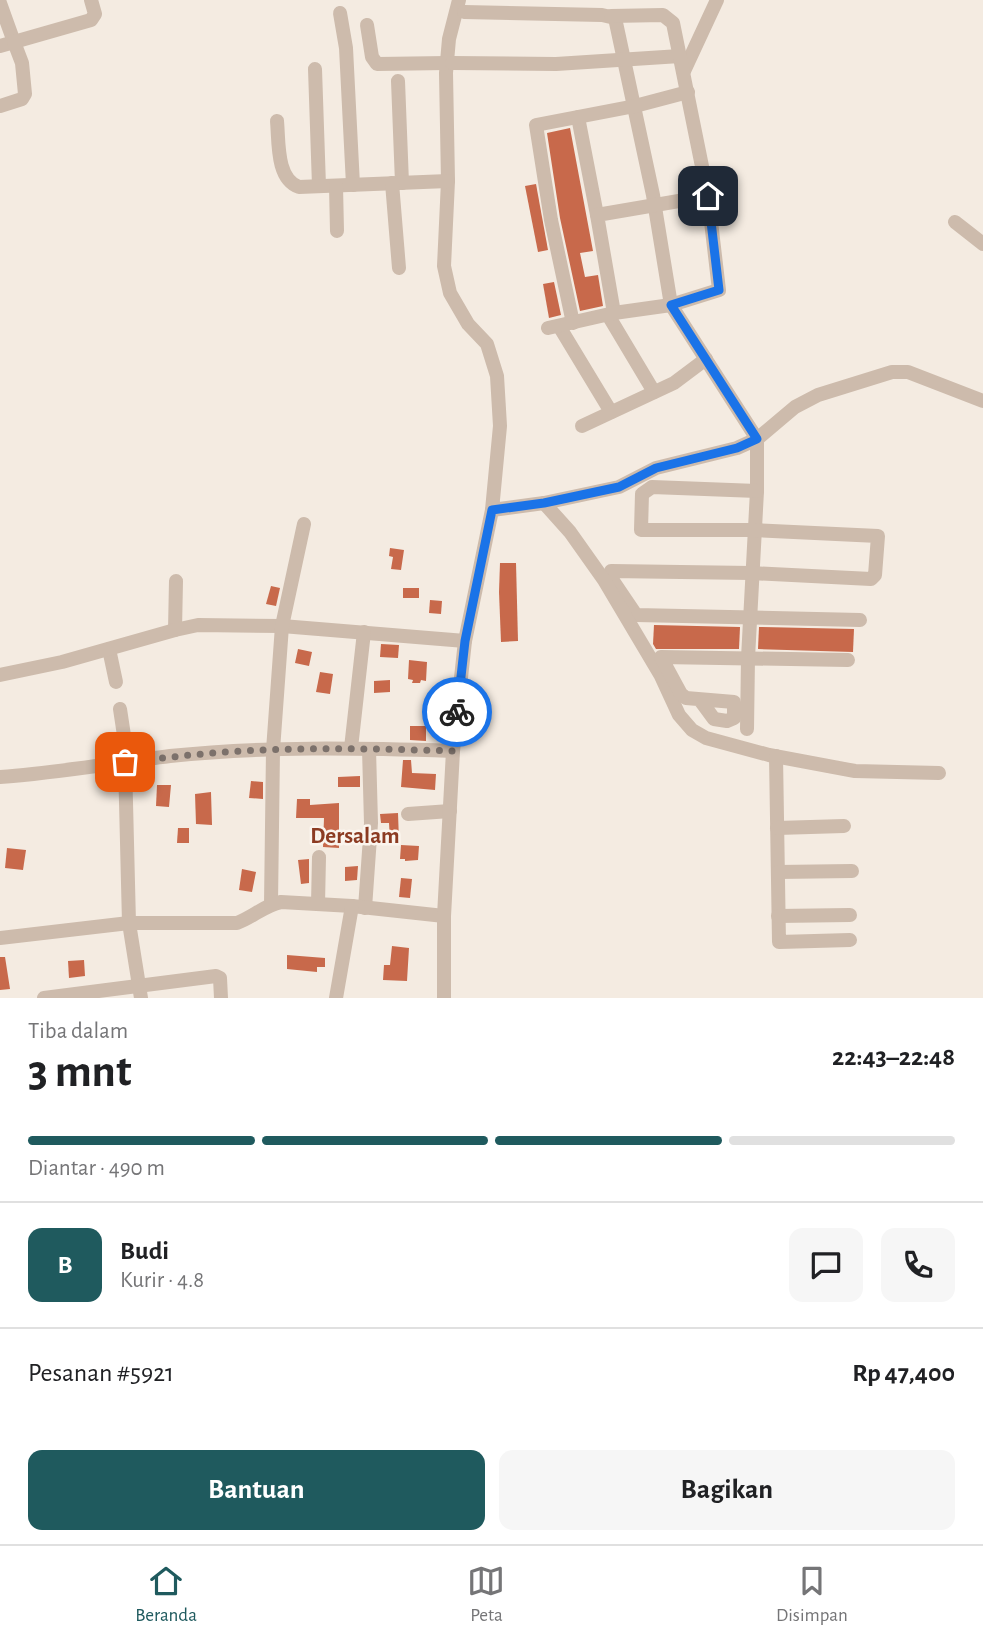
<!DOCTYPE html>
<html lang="id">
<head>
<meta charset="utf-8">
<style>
  :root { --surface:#fff; --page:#f6f6f6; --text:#202124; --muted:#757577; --line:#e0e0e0; --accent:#1f5a5e }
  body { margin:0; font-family:"Alegreya Sans",sans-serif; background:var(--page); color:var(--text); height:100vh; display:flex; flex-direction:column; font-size:26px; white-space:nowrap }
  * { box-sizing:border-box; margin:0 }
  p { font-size:23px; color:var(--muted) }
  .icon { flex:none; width:38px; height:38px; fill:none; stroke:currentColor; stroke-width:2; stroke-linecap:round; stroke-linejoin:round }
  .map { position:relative; height:998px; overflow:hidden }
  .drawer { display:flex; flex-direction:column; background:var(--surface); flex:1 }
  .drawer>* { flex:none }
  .pin { position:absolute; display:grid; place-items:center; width:60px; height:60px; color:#fff; margin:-30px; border-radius:14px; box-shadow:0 4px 10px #0006 }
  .courier { position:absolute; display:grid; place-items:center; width:70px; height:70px; margin:-35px; border:5px solid #1a73e8; border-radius:50%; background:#fff; color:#222; box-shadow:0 2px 9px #0007 }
  .head em { font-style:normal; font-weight:700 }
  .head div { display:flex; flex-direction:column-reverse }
  .head { display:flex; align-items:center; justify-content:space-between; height:119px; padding:0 28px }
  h1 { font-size:46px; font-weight:700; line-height:52px }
  .bar { display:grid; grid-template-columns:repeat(4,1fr); gap:10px 7px; align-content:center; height:84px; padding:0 28px }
  .bar i { height:9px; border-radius:5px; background:var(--line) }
  .bar .current { background:var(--accent) }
  .bar p { grid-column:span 4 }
  .line { display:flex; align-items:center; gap:18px; padding:0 28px; border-top:2px solid var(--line) }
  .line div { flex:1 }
  .round { display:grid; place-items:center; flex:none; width:74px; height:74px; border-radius:14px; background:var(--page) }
  .cta { display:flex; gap:14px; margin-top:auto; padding:14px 28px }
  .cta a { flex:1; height:80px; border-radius:14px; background:var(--accent); color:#fff; font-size:28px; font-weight:700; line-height:80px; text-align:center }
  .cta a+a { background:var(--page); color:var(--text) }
  .dock { display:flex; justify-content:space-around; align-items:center; height:98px; border-top:2px solid var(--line); background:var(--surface); font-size:19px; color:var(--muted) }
  .dock a { display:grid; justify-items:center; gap:4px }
  .dock .current { color:var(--accent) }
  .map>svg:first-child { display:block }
  .building { fill:#c8694b }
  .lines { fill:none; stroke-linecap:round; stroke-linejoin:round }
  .minor { stroke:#cdbbac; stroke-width:14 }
  .done { stroke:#7c716b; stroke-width:7; stroke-dasharray:0 12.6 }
  .route { stroke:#1a73e8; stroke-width:9 }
  .labels { text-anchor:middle; stroke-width:5; stroke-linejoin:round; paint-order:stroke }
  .quarter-label { font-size:23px; font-weight:bold; fill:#8c3b22; stroke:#fbf5ee }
</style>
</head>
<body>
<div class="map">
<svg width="983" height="998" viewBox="0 0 983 998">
  <rect width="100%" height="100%" fill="#f4ebe1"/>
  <g class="building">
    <path d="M570,128L593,251L580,253L585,277L598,275L603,306L580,311L560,218L547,133Z"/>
    <path d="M536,184L548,250L538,252L525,186Z"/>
    <path d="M554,282L561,315L549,318L543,284Z"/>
    <path d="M390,548L404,550L401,570L391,569L393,557L389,556Z"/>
    <path d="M500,563H516L518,641L501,642L499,592Z"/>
    <path d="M271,586L280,588L276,606L266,604Z"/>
    <rect x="403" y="588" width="16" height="10"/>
    <path d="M430,600L442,601L441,614L429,613Z"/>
    <path d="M654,625L740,627L739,649H656L653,644Z"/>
    <path d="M759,627L854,629L853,652L758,649Z"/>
    <path d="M381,644L399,645L398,658L380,657Z"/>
    <path d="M298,649L312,652L309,666L295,663Z"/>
    <path d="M409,660L427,662L426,681L421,680L420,683H412L413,680L408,679Z"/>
    <path d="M320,672L333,674L330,694L316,692Z"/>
    <path d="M390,680V692L374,693V681Z"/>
    <path d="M410,726H426V741L410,740Z"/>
    <path d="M403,760H411L412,773L436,774L435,790L401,787Z"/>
    <path d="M360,776V787H338V777Z"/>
    <path d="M251,781L263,782V799L249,798Z"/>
    <path d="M157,785H171L169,807L156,806Z"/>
    <path d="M211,792L212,825L196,824L195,794Z"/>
    <path d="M297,799H310V805L339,803V848L323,847L324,818H296Z"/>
    <path d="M398,813L399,841H390L389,823H381L380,814Z"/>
    <path d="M178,828H189V843H177Z"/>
    <path d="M401,845L419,846L418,860L405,861V859H400Z"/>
    <path d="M7,848L26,850L23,870L5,868Z"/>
    <path d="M309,859V883L301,884L298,860Z"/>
    <path d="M358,866L357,880L345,881V867Z"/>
    <path d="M242,869L256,872L252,892L239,890Z"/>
    <path d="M401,878L412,879L410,898L399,897Z"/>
    <path d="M392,946L409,948L407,981L383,980L384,965H390Z"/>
    <path d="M287,955L325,958V967H317V972L287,969Z"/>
    <path d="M0,957H5L10,989L0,990Z"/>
    <path d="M84,960L85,976L69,978L68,961Z"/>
  </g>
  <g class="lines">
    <g class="minor">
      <path d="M459,0L449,39L446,73L448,181L444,266L450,293L468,324L487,344L497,376L500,426L492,510L544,503L619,487L656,468L737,448L757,439L795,407L818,395L892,372H908L983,401"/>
      <path d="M0,3L14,42L0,46"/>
      <path d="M464,12L602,15L615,18L653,195L671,305L757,439V491L748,658L747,729"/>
      <path d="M340,13L346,48L353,185"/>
      <path d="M367,25L372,57L377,64L447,63"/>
      <path d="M452,63L556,64L680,56"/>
      <path d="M315,69L319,186"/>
      <path d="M684,71L717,0"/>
      <path d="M398,81L402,183"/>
      <path d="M0,106L22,99L25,94L22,63L14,42L91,20L95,14L91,0"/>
      <path d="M578,117L597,215"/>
      <path d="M277,121C279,142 276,179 299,187L448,181"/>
      <path d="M392,183L399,268"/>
      <path d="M336,186L337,231"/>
      <path d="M955,222L983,244"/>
      <path d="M614,313L597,215L708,196"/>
      <path d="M608,315L654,392"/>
      <path d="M573,323L551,220L536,125L635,106L688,92"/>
      <path d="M559,326L611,412"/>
      <path d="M548,328L614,313L671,305L719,290L708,196L673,23L663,15L611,16"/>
      <path d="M582,426L674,383L706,359"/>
      <path d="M757,491L652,487L642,494L641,530H753L878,536L875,575L871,579L751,573L611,571L613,581L636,615L860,620"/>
      <path d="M544,503L570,532L604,580L661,676L679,715L692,730L706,738L769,755L855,771L939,773"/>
      <path d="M175,630L176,581"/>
      <path d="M109,649L116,682"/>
      <path d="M0,675L62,662L175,630L198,625L282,626L465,641"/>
      <path d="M700,700L714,719L727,721L734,718V702L686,698L681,694L661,657L848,660"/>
      <path d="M120,709L128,762"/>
      <path d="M351,748L364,632"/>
      <path d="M776,756L779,942L850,940"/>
      <path d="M125,762L129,923L141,998"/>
      <path d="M0,777C57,773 113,763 170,756C264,746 359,748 453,751"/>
      <path d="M408,814L450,811"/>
      <path d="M777,828L844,826"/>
      <path d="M778,872L852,871"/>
      <path d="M271,904L273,750L282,626L304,524"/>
      <path d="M318,904L319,857"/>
      <path d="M365,908L371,823L369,749"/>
      <path d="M778,916L850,915"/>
      <path d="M0,938L129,923H237C253,917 265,905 281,902L352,906L444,916"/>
      <path d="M44,998L216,976L220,978L221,998"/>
      <path d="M336,998L352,906"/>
      <path d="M444,998V916L453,751L465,641L492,510"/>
    </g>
  </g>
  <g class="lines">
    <path class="done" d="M125,762C164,758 203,753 243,751C313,747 383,749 453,751L457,712"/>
    <path class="route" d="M457,712L465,641L492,510L544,503L619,487L656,468L737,448L757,439L671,305L719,290L708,196"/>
  </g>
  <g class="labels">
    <g class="quarter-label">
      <text x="355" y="843">Dersalam</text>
    </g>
  </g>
</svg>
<div class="pin" style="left:125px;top:762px;background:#ea580c"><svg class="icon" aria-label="bag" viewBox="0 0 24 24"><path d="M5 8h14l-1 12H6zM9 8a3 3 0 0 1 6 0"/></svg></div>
<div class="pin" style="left:708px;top:196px;background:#1f2937"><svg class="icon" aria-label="home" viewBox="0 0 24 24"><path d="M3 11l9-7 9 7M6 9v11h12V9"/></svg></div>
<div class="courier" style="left:457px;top:712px"><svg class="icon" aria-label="bike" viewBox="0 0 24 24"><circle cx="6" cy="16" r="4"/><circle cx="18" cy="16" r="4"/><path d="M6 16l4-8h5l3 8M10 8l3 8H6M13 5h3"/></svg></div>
</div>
<section class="drawer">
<div class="head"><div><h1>3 mnt</h1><p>Tiba dalam</p></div><em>22:43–22:48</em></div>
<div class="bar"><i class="current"></i><i class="current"></i><i class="current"></i><i></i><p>Diantar · 490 m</p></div>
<div class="line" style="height:126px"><b class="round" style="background:var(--accent);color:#fff">B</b><div><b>Budi</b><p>Kurir · 4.8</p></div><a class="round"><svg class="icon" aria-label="chat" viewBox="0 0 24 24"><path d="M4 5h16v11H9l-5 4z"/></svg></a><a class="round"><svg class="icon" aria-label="phone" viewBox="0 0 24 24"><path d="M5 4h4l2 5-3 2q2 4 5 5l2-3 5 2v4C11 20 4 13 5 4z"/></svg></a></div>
<div class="line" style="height:91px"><div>Pesanan #5921</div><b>Rp 47,400</b></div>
<div class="cta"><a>Bantuan</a><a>Bagikan</a></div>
</section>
<nav class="dock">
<a class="current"><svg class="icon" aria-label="home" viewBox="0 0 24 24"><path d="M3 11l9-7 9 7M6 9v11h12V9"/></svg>Beranda</a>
<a><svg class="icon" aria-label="map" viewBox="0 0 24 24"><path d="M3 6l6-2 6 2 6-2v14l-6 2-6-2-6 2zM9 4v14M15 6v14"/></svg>Peta</a>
<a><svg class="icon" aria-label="saved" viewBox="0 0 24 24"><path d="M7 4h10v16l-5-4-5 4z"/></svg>Disimpan</a>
</nav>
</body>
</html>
